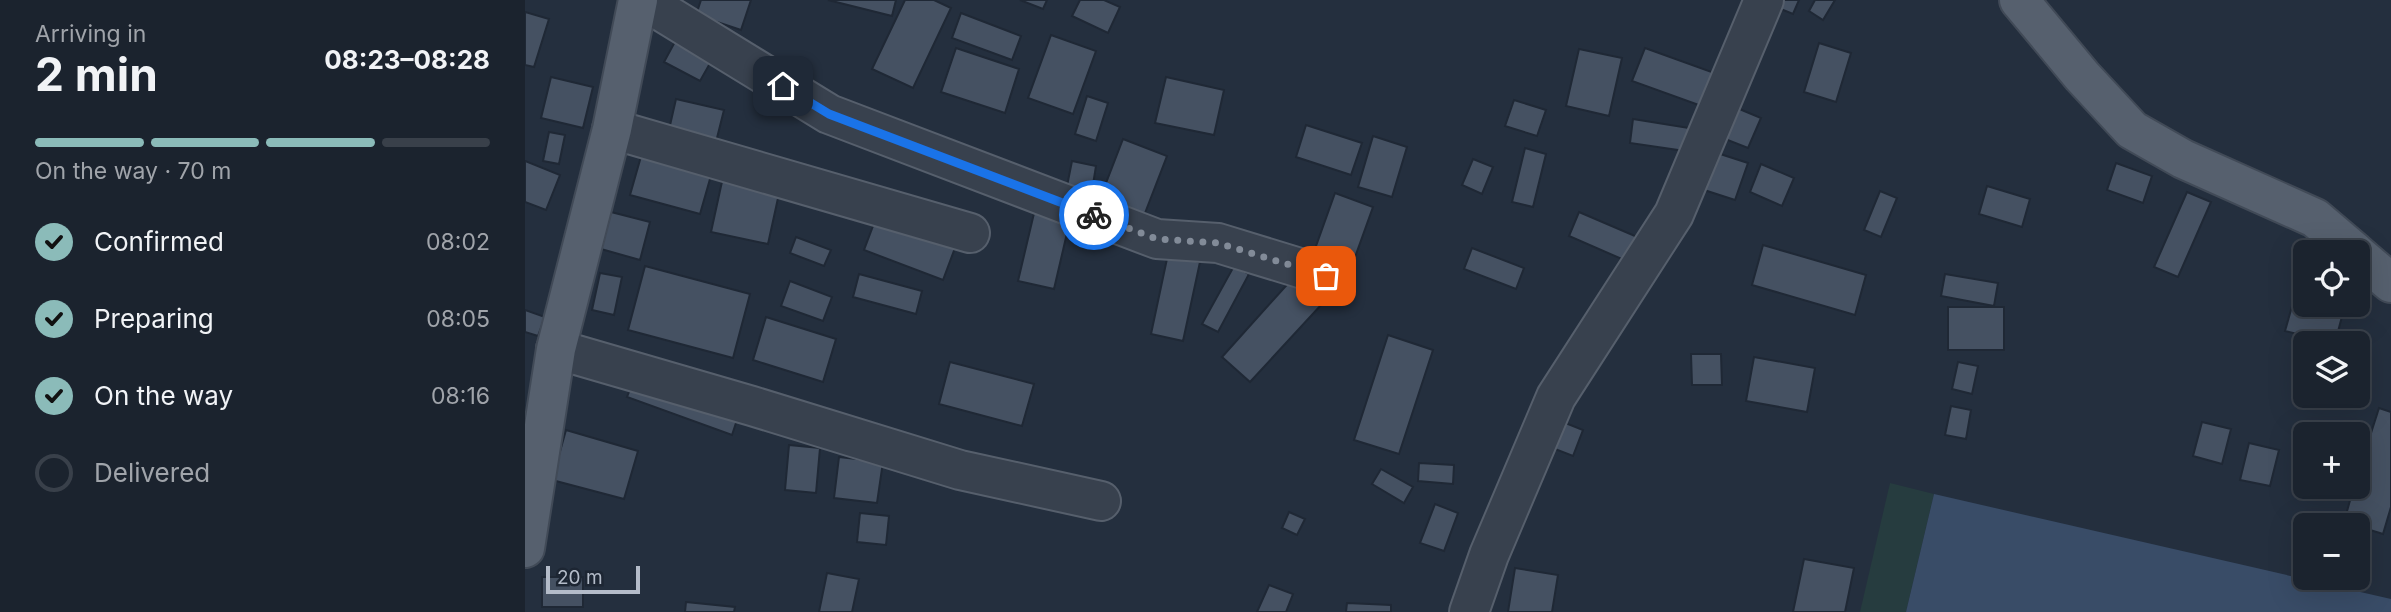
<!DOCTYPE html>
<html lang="en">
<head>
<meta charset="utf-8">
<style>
  :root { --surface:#1b232e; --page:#242b36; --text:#f1f3f6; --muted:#a0a4aa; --line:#39404a; --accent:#8bbbb9 }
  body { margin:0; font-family:Inter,sans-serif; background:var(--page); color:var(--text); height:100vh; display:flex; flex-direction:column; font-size:26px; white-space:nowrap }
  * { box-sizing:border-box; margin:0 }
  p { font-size:23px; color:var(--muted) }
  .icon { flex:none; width:38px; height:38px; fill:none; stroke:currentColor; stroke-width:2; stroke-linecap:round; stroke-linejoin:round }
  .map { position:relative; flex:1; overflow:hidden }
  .details { display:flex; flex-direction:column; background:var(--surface); width:525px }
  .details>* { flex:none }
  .buttons { position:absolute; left:1768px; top:240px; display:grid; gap:14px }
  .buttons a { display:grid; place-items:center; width:77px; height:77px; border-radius:10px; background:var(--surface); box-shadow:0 7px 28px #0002,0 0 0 2px var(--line); font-size:35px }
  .scale { position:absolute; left:21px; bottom:18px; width:94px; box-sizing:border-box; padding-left:7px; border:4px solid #b4bcc9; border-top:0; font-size:19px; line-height:24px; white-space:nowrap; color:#b4bcc9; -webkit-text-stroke:5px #1d2633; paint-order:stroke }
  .pin { position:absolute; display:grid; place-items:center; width:60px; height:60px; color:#fff; margin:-30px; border-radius:14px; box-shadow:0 4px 10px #0006 }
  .courier { position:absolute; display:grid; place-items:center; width:70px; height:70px; margin:-35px; border:5px solid #1a73e8; border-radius:50%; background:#fff; color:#222; box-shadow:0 2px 9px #0007 }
  .overview em { font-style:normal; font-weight:700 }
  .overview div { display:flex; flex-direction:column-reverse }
  .overview { display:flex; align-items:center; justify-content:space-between; height:119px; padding:0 35px }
  h1 { font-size:46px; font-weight:700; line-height:52px }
  .bar { display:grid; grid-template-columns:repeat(4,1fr); gap:10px 7px; align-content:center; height:84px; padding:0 35px }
  .bar i { height:9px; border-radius:5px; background:var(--line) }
  .bar .on { background:var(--accent) }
  .bar p { grid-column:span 4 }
  ol { padding:0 35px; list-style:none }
  li { display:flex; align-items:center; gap:21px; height:77px }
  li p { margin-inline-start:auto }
  li .icon { padding:7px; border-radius:50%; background:var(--accent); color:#111; stroke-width:4 }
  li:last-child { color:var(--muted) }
  li i { width:38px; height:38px; border:4px solid var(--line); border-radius:50% }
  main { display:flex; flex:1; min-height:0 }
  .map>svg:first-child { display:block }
  .green { fill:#263c3f }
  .water { fill:#394c67 }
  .building { fill:#455162; stroke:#1f2835; stroke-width:2 }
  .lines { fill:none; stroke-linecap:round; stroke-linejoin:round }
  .minor-casing { stroke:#565f6c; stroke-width:42 }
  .major-casing { stroke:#414a57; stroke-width:42 }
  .minor { stroke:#38414e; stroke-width:38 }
  .major { stroke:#56606e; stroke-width:38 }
  .done { stroke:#828b98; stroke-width:7; stroke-dasharray:0 12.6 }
  .route { stroke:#1a73e8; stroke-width:9 }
</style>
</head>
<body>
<main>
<section class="details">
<div class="overview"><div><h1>2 min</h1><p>Arriving in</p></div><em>08:23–08:28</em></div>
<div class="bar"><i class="on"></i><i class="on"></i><i class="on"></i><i></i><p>On the way · 70 m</p></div>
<ol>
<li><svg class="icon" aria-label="check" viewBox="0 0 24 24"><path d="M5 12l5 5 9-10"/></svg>Confirmed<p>08:02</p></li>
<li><svg class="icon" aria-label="check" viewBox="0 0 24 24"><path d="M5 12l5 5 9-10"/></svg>Preparing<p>08:05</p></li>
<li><svg class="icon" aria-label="check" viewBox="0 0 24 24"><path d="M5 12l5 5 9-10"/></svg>On the way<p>08:16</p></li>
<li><i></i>Delivered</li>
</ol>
</section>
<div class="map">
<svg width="1866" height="612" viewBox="0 0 1866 612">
  <rect width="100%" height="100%" fill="#242f3e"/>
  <path class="green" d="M1365,483L1409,494L1381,612H1335Z"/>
  <path class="water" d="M1409,494L1866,599V612H1381Z"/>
  <g class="building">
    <path d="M176,0H226L216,30L171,15Z"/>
    <path d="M303,0H371L367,16Z"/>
    <path d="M380,0H409L426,8L388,88L347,69Z"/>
    <path d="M495,0H522L518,9Z"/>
    <path d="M555,0H579L595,7L583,33L547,16Z"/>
    <path d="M1254,0H1274L1268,14L1251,7Z"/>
    <path d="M1290,0H1310L1298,20L1284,11Z"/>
    <path d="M0,12L24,19L9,67L0,65Z"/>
    <path d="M436,13L496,36L487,60L427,38Z"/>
    <path d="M526,35L571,51L548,114L503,98Z"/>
    <path d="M152,38L188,58L175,81L139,62Z"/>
    <path d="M1294,43L1326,53L1311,102L1279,92Z"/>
    <path d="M431,48L494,69L480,113L416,92Z"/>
    <path d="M1120,48L1195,75L1182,108L1107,81Z"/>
    <path d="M1054,49L1097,58L1084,116L1041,106Z"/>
    <path d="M26,77L68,87L58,128L16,118Z"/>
    <path d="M641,77L699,90L689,135L630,123Z"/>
    <path d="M562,96L583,103L571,141L550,134Z"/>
    <path d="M151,99L199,110L190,146L143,134Z"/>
    <path d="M989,100L1021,110L1012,136L980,126Z"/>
    <path d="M1212,108L1236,118L1223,148L1200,139Z"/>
    <path d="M1108,119L1164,128L1160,151L1105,143Z"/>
    <path d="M781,125L837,143L826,175L771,157Z"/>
    <path d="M24,132L40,135L34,164L18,161Z"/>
    <path d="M848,136L882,147L867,197L833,187Z"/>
    <path d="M598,139L642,156L615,226L571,209Z"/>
    <path d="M1000,148L1021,154L1008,207L987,202Z"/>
    <path d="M1189,152L1223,163L1210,200L1176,189Z"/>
    <path d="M117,153L187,172L175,214L105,195Z"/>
    <path d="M948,159L968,167L957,194L937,185Z"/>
    <path d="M0,161L35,175L21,210L0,202Z"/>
    <path d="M547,161L571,166L567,191L542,186Z"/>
    <path d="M1591,163L1627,176L1618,203L1582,190Z"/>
    <path d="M1236,164L1269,178L1257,206L1225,192Z"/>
    <path d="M198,177L255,189L243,244L186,232Z"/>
    <path d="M1462,186L1505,199L1497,227L1454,214Z"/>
    <path d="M1355,191L1372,198L1356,237L1339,230Z"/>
    <path d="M1662,192L1686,202L1653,277L1629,267Z"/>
    <path d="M810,193L848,207L824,274L786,260Z"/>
    <path d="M510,209L546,216L529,289L493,281Z"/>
    <path d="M354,210L433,240L418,280L339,250Z"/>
    <path d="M86,212L125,222L115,260L76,249Z"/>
    <path d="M1054,212L1117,239L1106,263L1044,236Z"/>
    <path d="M271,237L306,250L299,266L265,253Z"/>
    <path d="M1238,245L1341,275L1330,315L1227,285Z"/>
    <path d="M947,248L999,268L991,289L939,269Z"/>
    <path d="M643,254L675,262L658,341L626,334Z"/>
    <path d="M120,266L225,294L208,358L103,330Z"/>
    <path d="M709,266L724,274L693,332L677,324Z"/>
    <path d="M75,273L97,277L89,315L67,310Z"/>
    <path d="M334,274L397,291L391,314L328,297Z"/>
    <path d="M1420,274L1473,283L1469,306L1416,296Z"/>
    <path d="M1832,274L1846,282L1833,303H1832Z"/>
    <path d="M768,278L797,304L725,382L697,357Z"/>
    <path d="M265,281L307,297L298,321L256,306Z"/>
    <path d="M1771,292L1780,294V304L1820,305L1810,343L1760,331Z"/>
    <rect x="1423" y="307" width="56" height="43"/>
    <path d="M0,310L20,317L13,336L0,332Z"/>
    <path d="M241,317L311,339L298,382L228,360Z"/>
    <path d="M863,335L908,350L874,454L829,440Z"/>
    <path d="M1166,354H1196L1197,385H1167Z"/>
    <path d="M1229,357L1290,368L1282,412L1221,401Z"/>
    <path d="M425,362L509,384L497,426L414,404Z"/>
    <path d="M1433,362L1453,366L1447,394L1427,389Z"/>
    <path d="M111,374L215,411L207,435L102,397Z"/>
    <path d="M1426,406L1446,410L1441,439L1420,435Z"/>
    <path d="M1854,408L1866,412V507L1858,534L1819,522L1829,486H1832V477Z"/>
    <path d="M1028,418L1058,430L1048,456L1017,444Z"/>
    <path d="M1677,422L1706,429L1697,464L1668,456Z"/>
    <path d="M41,430L113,451L99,499L27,480Z"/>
    <path d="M1724,443L1754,450L1745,486L1715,480Z"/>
    <path d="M264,445L295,448L291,493L260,490Z"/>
    <path d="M314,457L358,462L352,503L309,498Z"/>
    <path d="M894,463L929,465L928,484L893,481Z"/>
    <path d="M856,469L888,487L879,503L847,484Z"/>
    <path d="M910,504L933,513L919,551L895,543Z"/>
    <path d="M764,512L780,519L772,535L757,528Z"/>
    <path d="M335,513L364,516L361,545L332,542Z"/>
    <path d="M1279,559L1329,568L1320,612H1268Z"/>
    <path d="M990,568L1033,575L1027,612H983Z"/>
    <path d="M302,573L334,579L327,612H294Z"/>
    <rect x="17" y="577" width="41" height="30"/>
    <path d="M744,585L768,594L761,612H732Z"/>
    <path d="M161,602L210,607L209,612H160Z"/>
    <path d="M822,603L866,605V612H821Z"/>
  </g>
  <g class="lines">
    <defs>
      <g id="minor">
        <path d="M118,0L304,114L632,239L693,243L801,276"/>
        <path d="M87,129L445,233"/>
        <path d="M31,349L227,406L435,470L576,501"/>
        <path d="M944,612L964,555L1031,397L1149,214L1239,0"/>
      </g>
      <g id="major">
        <path d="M1494,0L1557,76L1607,130L1658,159L1790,218L1830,252"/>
        <path d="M1832,254L1866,283"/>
        <path d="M0,548L31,349L87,129L113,0"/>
      </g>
    </defs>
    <use href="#minor" class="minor-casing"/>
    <use href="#major" class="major-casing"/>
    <use href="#minor" class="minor"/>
    <use href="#major" class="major"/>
  </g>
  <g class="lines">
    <path class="done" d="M569,215L632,239L693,243L801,276"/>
    <path class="route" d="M258,86L304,114L569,215"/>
  </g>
</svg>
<div class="buttons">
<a><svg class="icon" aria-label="locate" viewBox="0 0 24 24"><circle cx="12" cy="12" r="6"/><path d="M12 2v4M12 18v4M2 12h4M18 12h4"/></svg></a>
<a><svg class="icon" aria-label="layers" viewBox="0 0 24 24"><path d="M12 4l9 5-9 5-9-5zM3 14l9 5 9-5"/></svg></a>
<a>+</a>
<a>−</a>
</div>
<div class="scale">20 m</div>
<div class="pin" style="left:801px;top:276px;background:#ea580c"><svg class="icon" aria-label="bag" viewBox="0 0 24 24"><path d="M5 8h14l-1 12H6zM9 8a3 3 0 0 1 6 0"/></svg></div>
<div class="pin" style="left:258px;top:86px;background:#1f2937"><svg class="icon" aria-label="home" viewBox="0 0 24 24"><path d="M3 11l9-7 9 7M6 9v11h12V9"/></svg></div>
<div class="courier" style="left:569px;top:215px"><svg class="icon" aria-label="bike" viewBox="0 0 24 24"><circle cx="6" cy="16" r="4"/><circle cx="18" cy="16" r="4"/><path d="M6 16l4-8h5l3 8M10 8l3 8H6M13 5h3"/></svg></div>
</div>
</main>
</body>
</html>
